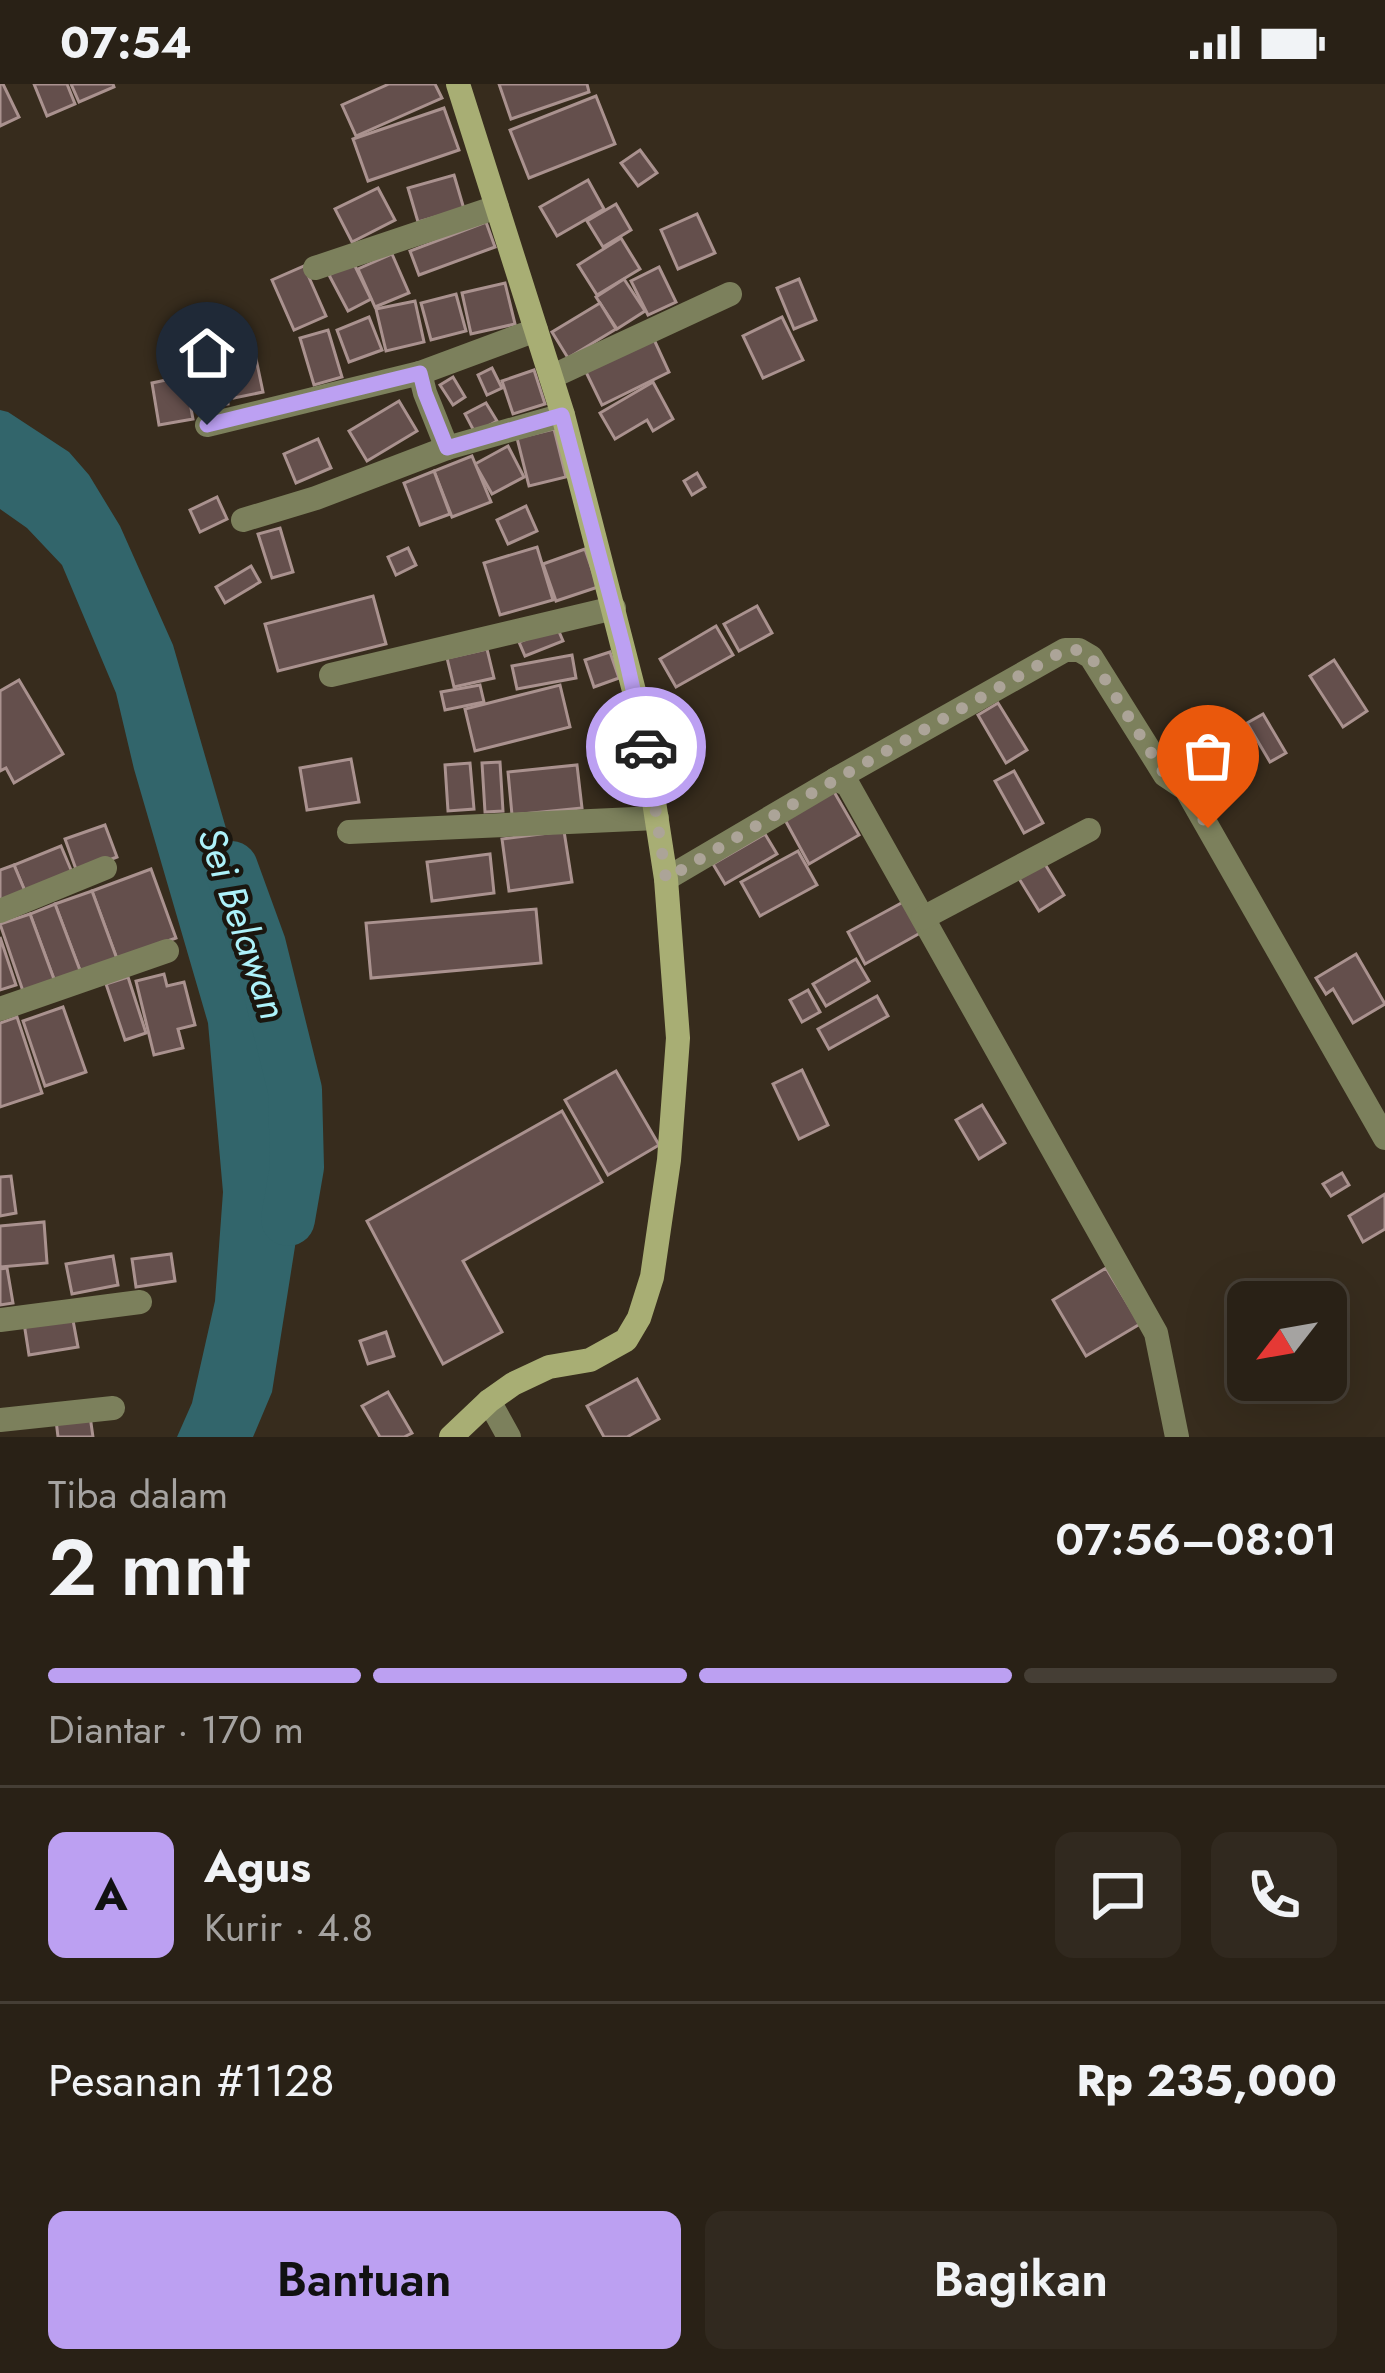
<!DOCTYPE html>
<html lang="id">
<head>
<meta charset="utf-8">
<style>
  :root { --surface:#292116; --page:#31291f; --text:#f1f3f6; --muted:#a5a3a1; --line:#453e35; --accent:#bca0f2 }
  body { margin:0; font-family:Jost,sans-serif; background:var(--page); color:var(--text); height:100vh; display:flex; flex-direction:column; font-size:45px; white-space:nowrap }
  * { box-sizing:border-box; margin:0 }
  p { font-size:39px; color:var(--muted) }
  .icon { flex:none; width:66px; height:66px; fill:none; stroke:currentColor; stroke-width:2; stroke-linecap:round; stroke-linejoin:round }
  .map { position:relative; height:1353px; overflow:hidden }
  .details { display:flex; flex-direction:column; background:var(--surface); flex:1 }
  .details>* { flex:none }
  .needle { width:78px; rotate:239deg }
  .buttons { position:absolute; left:1227px; top:1197px; display:grid; gap:24px }
  .buttons a { display:grid; place-items:center; width:120px; height:120px; border-radius:18px; background:var(--surface); box-shadow:0 12px 48px #0002,0 0 0 3px var(--line); font-size:60px }
  .pin { position:absolute; display:grid; place-items:center; width:102px; height:102px; color:#fff; margin:-123px -51px; border-radius:50% 50% 50% 0; rotate:-45deg; box-shadow:0 0 12px #0007 }
  .pin .icon { rotate:45deg }
  .courier { position:absolute; display:grid; place-items:center; width:120px; height:120px; margin:-60px; border:9px solid #bca0f2; border-radius:50%; background:#fff; color:#222; box-shadow:0 3px 15px #0007 }
  .headline em { font-style:normal; font-weight:600 }
  .headline div { display:flex; flex-direction:column-reverse }
  .headline { display:flex; align-items:center; justify-content:space-between; height:204px; padding:0 48px }
  h1 { font-size:78px; font-weight:600; line-height:90px }
  .bar { display:grid; grid-template-columns:repeat(4,1fr); gap:18px 12px; align-content:center; height:144px; padding:0 48px }
  .bar i { height:15px; border-radius:9px; background:var(--line) }
  .bar .selected { background:var(--accent) }
  .bar p { grid-column:span 4 }
  .line { display:flex; align-items:center; gap:30px; padding:0 48px; border-top:3px solid var(--line) }
  .line div { flex:1 }
  .round { display:grid; place-items:center; flex:none; width:126px; height:126px; border-radius:18px; background:var(--page) }
  .action { display:flex; gap:24px; margin-top:auto; padding:24px 48px }
  .action a { flex:1; height:138px; border-radius:18px; background:var(--accent); color:#111; font-size:48px; font-weight:600; line-height:138px; text-align:center }
  .action a+a { background:var(--page); color:var(--text) }
  .status { display:flex; justify-content:space-between; align-items:center; height:84px; padding:0 60px; background:var(--surface); direction:ltr }
  .status svg { height:33px; fill:currentColor }
  .map>svg:first-child { display:block }
  .water { fill:#32656b }
  .lines { fill:none; stroke-linecap:round; stroke-linejoin:round }
  .river { stroke:#32656b; stroke-width:54 }
  .building { fill:#644f4c; stroke:#aa928f; stroke-width:3 }
  .street { stroke:#7c805c; stroke-width:24 }
  .secondary { stroke:#a8ae74; stroke-width:24 }
  .done { stroke:#aca498; stroke-width:12; stroke-dasharray:0 21.6 }
  .route { stroke:#bca0f2; stroke-width:15 }
  .labels { text-anchor:middle; stroke-width:9; stroke-linejoin:round; paint-order:stroke }
  .water-label { font-size:39px; font-style:italic; fill:#adf2fa; stroke:#1a160f }
</style>
</head>
<body>
<div class="status"><b>07:54</b><svg viewBox="0 0 49 12"><path d="M0 12V9h3v3zM5 12V6h3v6zM10 12V3h3v9zM15 12V0h3v12zM26 1h20v11H26zM47 4h2v5h-2z"/></svg></div>
<div class="map">
<svg width="1385" height="1353" viewBox="0 0 1385 1353">
  <rect width="100%" height="100%" fill="#372c1d"/>
  <path class="water" d="M0,326L8,328L69,368L89,391L120,442L173,561L249,824L296,1051L300,1131L272,1308L253,1353H177L192,1319L215,1217L223,1108L208,939L134,685L116,609L62,481L27,444L0,425Z"/>
  <g class="lines">
    <path class="river" d="M231,784L259,861L295,1006L297,1083L288,1135"/>
  </g>
  <g class="building">
    <path d="M0,0H3L19,33L0,42Z"/>
    <path d="M34,0H67L75,20L47,32Z"/>
    <path d="M71,0H113L114,3L79,18Z"/>
    <path d="M389,0H435L442,14L356,52L342,21Z"/>
    <path d="M499,0H587L589,8L511,35Z"/>
    <path d="M596,12L615,60L529,94L510,46Z"/>
    <path d="M444,24L459,66L368,97L353,55Z"/>
    <path d="M640,66L657,89L638,102L621,79Z"/>
    <path d="M454,91L464,125L418,138L408,104Z"/>
    <path d="M588,96L604,125L557,152L540,123Z"/>
    <path d="M378,104L395,136L352,158L335,125Z"/>
    <path d="M616,120L631,146L603,163L587,137Z"/>
    <path d="M697,130L715,169L678,185L661,146Z"/>
    <path d="M486,138L495,163L419,191L410,167Z"/>
    <path d="M621,154L640,185L597,211L578,181Z"/>
    <path d="M392,170L409,209L375,223L358,185Z"/>
    <path d="M353,178L371,215L348,227L329,191Z"/>
    <path d="M304,182L326,232L294,246L272,196Z"/>
    <path d="M659,183L676,218L648,231L631,197Z"/>
    <path d="M624,195L645,227L617,245L596,213Z"/>
    <path d="M799,195L816,236L794,245L777,204Z"/>
    <path d="M505,199L515,240L471,250L462,209Z"/>
    <path d="M456,210L466,247L431,256L421,219Z"/>
    <path d="M415,217L424,258L386,267L376,225Z"/>
    <path d="M600,219L616,245L568,274L552,248Z"/>
    <path d="M369,233L382,266L349,278L337,246Z"/>
    <path d="M782,233L803,276L763,294L743,252Z"/>
    <path d="M328,246L342,293L314,301L300,254Z"/>
    <path d="M651,249L669,288L602,321L583,282Z"/>
    <path d="M255,270L263,308L234,314L227,275Z"/>
    <path d="M223,281L228,320L196,324L191,286Z"/>
    <path d="M492,284L502,304L487,311L478,291Z"/>
    <path d="M534,286L545,320L513,330L502,297Z"/>
    <path d="M185,292L193,335L159,341L152,299Z"/>
    <path d="M453,293L465,313L453,321L440,301Z"/>
    <path d="M653,298L673,335L653,347L647,336L615,355L600,329Z"/>
    <path d="M399,317L417,347L367,377L349,347Z"/>
    <path d="M486,319L497,337L475,349L465,330Z"/>
    <path d="M554,345L566,393L529,402L517,354Z"/>
    <path d="M318,355L331,384L296,399L284,370Z"/>
    <path d="M508,362L524,393L492,410L475,380Z"/>
    <path d="M472,372L491,418L452,433L434,387Z"/>
    <path d="M434,387L450,430L420,441L404,399Z"/>
    <path d="M697,389L705,403L692,411L684,397Z"/>
    <path d="M217,413L227,435L200,448L190,426Z"/>
    <path d="M526,422L537,447L508,460L497,436Z"/>
    <path d="M280,444L293,488L272,494L258,450Z"/>
    <path d="M537,463L553,516L500,531L484,479Z"/>
    <path d="M408,464L416,481L396,491L388,473Z"/>
    <path d="M585,465L598,503L556,517L543,480Z"/>
    <path d="M251,482L260,498L225,519L216,503Z"/>
    <path d="M373,512L386,560L278,587L265,540Z"/>
    <path d="M757,522L772,549L739,567L724,540Z"/>
    <path d="M716,542L733,571L676,603L660,575Z"/>
    <path d="M557,543L563,557L525,572L519,558Z"/>
    <path d="M487,565L494,594L454,603L447,574Z"/>
    <path d="M610,568L619,594L594,603L585,576Z"/>
    <path d="M572,571L576,594L517,605L512,582Z"/>
    <path d="M1334,576L1367,627L1343,643L1310,592Z"/>
    <path d="M19,596L63,670L14,699L6,684L0,687V607Z"/>
    <path d="M480,601L484,618L445,626L441,608Z"/>
    <path d="M560,601L570,643L475,667L465,625Z"/>
    <path d="M998,619L1027,666L1006,679L978,631Z"/>
    <path d="M1263,630L1286,669L1270,678L1247,639Z"/>
    <path d="M351,675L359,718L307,726L300,684Z"/>
    <path d="M500,678L503,727L485,728L482,679Z"/>
    <path d="M470,679L474,725L448,727L445,681Z"/>
    <path d="M577,681L582,724L512,731L508,688Z"/>
    <path d="M1014,687L1043,739L1024,749L995,697Z"/>
    <path d="M833,706L859,751L809,780L784,734Z"/>
    <path d="M105,741L117,773L77,788L65,755Z"/>
    <path d="M564,747L572,798L509,807L502,755Z"/>
    <path d="M765,750L777,770L725,800L713,780Z"/>
    <path d="M61,762L74,793L27,812L14,781Z"/>
    <path d="M798,767L817,801L760,832L741,798Z"/>
    <path d="M490,770L494,809L432,817L427,778Z"/>
    <path d="M1043,777L1064,811L1039,827L1018,793Z"/>
    <path d="M14,781L27,812L0,816V786Z"/>
    <path d="M151,785L176,854L117,875L92,807Z"/>
    <path d="M92,807L117,875L81,889L55,820Z"/>
    <path d="M905,817L922,848L865,880L848,848Z"/>
    <path d="M55,820L81,889L55,898L30,830Z"/>
    <path d="M536,825L541,879L371,894L366,839Z"/>
    <path d="M30,830L55,898L24,910L0,840Z"/>
    <path d="M0,853L16,901L0,906Z"/>
    <path d="M1356,870L1385,920L1353,939L1333,905L1326,910L1316,894Z"/>
    <path d="M856,875L869,897L826,922L813,900Z"/>
    <path d="M164,890L167,902L184,898L195,941L178,945L183,964L154,971L136,897Z"/>
    <path d="M128,893L146,949L125,956L106,900Z"/>
    <path d="M808,906L820,928L802,938L790,916Z"/>
    <path d="M877,912L888,932L829,965L818,945Z"/>
    <path d="M63,923L86,988L45,1002L23,937Z"/>
    <path d="M17,933L42,1009L0,1023V939Z"/>
    <path d="M802,986L828,1041L799,1055L773,1000Z"/>
    <path d="M616,987L659,1061L608,1091L565,1016Z"/>
    <path d="M982,1021L1005,1059L979,1075L956,1036Z"/>
    <path d="M562,1027L602,1098L463,1177L502,1248L443,1280L367,1137Z"/>
    <path d="M1342,1089L1349,1101L1331,1112L1323,1100Z"/>
    <path d="M11,1092L16,1129L0,1132V1093Z"/>
    <path d="M1385,1110V1145L1363,1158L1349,1132Z"/>
    <path d="M44,1138L47,1179L0,1183V1142Z"/>
    <path d="M171,1170L175,1197L136,1203L132,1175Z"/>
    <path d="M113,1172L118,1201L72,1210L66,1180Z"/>
    <path d="M7,1184L13,1219L0,1221V1185Z"/>
    <path d="M1106,1184L1140,1240L1086,1272L1053,1216Z"/>
    <path d="M72,1231L78,1263L29,1271L24,1239Z"/>
    <path d="M386,1248L394,1272L368,1280L360,1257Z"/>
    <path d="M637,1295L659,1335L627,1353H604L587,1322Z"/>
    <path d="M388,1308L412,1349L404,1353H380L362,1322Z"/>
    <path d="M90,1332L93,1353H58L56,1336Z"/>
  </g>
  <g class="lines">
    <g class="street">
      <path d="M315,184L497,123"/>
      <path d="M420,289L425,309L447,364"/>
      <path d="M551,293L730,210"/>
      <path d="M207,341L420,289L536,246"/>
      <path d="M243,436L316,414L447,364L563,331"/>
      <path d="M331,591L614,524"/>
      <path d="M836,695L1065,566H1079L1091,573L1165,691L1186,705L1385,1054"/>
      <path d="M349,748L657,734"/>
      <path d="M666,795L836,695L848,701L1156,1249L1177,1353"/>
      <path d="M0,827L105,784"/>
      <path d="M923,834L1089,746"/>
      <path d="M0,925L167,867"/>
      <path d="M0,1236L140,1218"/>
      <path d="M489,1317L509,1353"/>
      <path d="M0,1336L113,1324"/>
    </g>
    <path class="secondary" d="M451,1353L489,1317L513,1300L549,1283L590,1276L626,1256L639,1234L652,1193L669,1076L678,954L666,795L641,634L563,331L458,0"/>
  </g>
  <g class="lines">
    <path class="done" d="M646,663L666,795L812,709L1065,566H1078L1091,573L1165,691C1188,701 1196,722 1208,744"/>
    <path class="route" d="M207,341L420,289L425,309L447,364L562,331L623,561L646,663"/>
  </g>
  <g class="labels">
    <g class="water-label">
      <text transform="translate(243 839) rotate(71)" y="14">Sei Belawan</text>
    </g>
  </g>
</svg>
<div class="buttons">
<a><svg class="needle" viewBox="-14 -14 28 28"><path d="M0-13l5 13h-10z" fill="#e53935"/><path d="M0 13l5-13h-10z" fill="#a5a3a1"/></svg></a>
</div>
<div class="pin" style="left:1208px;top:744px;background:#ea580c"><svg class="icon" aria-label="bag" viewBox="0 0 24 24"><path d="M5 8h14l-1 12H6zM9 8a3 3 0 0 1 6 0"/></svg></div>
<div class="pin" style="left:207px;top:341px;background:#1f2937"><svg class="icon" aria-label="home" viewBox="0 0 24 24"><path d="M3 11l9-7 9 7M6 9v11h12V9"/></svg></div>
<div class="courier" style="left:646px;top:663px"><svg class="icon" aria-label="car" viewBox="0 0 24 24"><path d="M5 17H2v-5l4-1 3-4h7l3 4 3 1v5h-3M9 17h6M6 11h13"/><circle cx="7" cy="17" r="2"/><circle cx="17" cy="17" r="2"/></svg></div>
</div>
<section class="details">
<div class="headline"><div><h1>2 mnt</h1><p>Tiba dalam</p></div><em>07:56–08:01</em></div>
<div class="bar"><i class="selected"></i><i class="selected"></i><i class="selected"></i><i></i><p>Diantar · 170 m</p></div>
<div class="line" style="height:216px"><b class="round" style="background:var(--accent);color:#111">A</b><div><b>Agus</b><p>Kurir · 4.8</p></div><a class="round"><svg class="icon" aria-label="chat" viewBox="0 0 24 24"><path d="M4 5h16v11H9l-5 4z"/></svg></a><a class="round"><svg class="icon" aria-label="phone" viewBox="0 0 24 24"><path d="M5 4h4l2 5-3 2q2 4 5 5l2-3 5 2v4C11 20 4 13 5 4z"/></svg></a></div>
<div class="line" style="height:156px"><div>Pesanan #1128</div><b>Rp 235,000</b></div>
<div class="action"><a>Bantuan</a><a>Bagikan</a></div>
</section>
</body>
</html>
